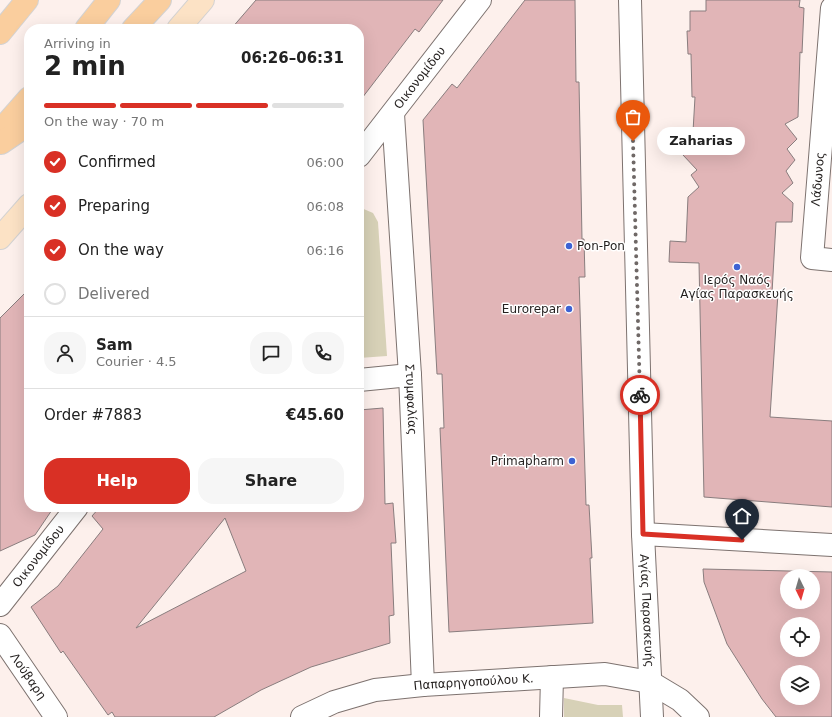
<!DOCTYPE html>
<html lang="en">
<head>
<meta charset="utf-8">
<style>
  :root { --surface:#fff; --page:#f6f6f6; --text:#222; --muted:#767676; --line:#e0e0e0; --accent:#d93025 }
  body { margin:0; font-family:"DejaVu Sans",sans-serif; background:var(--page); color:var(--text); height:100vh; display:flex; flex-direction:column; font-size:15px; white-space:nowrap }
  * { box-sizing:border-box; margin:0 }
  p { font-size:13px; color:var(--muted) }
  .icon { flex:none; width:22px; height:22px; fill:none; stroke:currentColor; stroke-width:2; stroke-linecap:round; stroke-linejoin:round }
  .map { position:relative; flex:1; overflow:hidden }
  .sheet { position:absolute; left:24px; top:24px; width:340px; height:488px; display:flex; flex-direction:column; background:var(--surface); border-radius:16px; box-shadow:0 4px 16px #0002 }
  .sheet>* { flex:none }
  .needle { width:26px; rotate:175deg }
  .fabs { position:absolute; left:780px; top:569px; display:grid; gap:8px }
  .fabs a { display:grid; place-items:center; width:40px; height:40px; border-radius:50%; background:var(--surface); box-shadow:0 4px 16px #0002; font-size:20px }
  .pin { position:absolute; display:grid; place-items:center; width:34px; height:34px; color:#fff; margin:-41px -17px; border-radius:50% 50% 50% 0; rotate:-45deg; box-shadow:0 0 4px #0007 }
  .pin .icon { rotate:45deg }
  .courier { position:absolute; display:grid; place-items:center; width:40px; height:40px; margin:-20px; border:3px solid #d93025; border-radius:50%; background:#fff; color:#222; box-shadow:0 1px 5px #0007 }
  .bubble { position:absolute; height:28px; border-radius:14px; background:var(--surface); box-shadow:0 4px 16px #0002; font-size:13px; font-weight:600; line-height:28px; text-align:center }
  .head em { font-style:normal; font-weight:600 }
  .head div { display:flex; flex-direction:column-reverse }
  .head { display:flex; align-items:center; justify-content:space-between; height:68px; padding:0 20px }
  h1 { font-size:26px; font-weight:600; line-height:30px }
  .bar { display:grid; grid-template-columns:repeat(4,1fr); gap:6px 4px; align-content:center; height:48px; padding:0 20px }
  .bar i { height:5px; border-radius:3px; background:var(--line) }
  .bar .selected { background:var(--accent) }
  .bar p { grid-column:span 4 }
  .line { display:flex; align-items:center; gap:10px; padding:0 20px; border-top:1px solid var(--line) }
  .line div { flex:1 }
  .round { display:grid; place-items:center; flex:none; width:42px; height:42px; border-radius:16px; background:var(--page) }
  ol { padding:0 20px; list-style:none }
  li { display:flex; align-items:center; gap:12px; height:44px }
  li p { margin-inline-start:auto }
  li .icon { padding:4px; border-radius:50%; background:var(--accent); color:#fff; stroke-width:4 }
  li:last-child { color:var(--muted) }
  li i { width:22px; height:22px; border:2px solid var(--line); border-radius:50% }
  .primary-button { display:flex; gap:8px; margin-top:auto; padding:8px 20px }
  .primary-button a { flex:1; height:46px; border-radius:16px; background:var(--accent); color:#fff; font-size:16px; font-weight:600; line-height:46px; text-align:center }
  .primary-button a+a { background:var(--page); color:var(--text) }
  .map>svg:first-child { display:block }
  .green { fill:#d7d1b7 }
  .building { fill:#e1b5b7; stroke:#897d7e; fill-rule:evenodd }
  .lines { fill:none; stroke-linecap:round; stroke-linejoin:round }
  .minor-casing { stroke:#7d726f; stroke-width:24 }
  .major-casing { stroke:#d3d2d2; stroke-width:24 }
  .highway-casing { stroke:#d3d2d2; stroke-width:24 }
  .minor { stroke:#fff; stroke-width:22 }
  .major { stroke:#fce2c5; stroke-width:22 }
  .highway { stroke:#face9e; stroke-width:22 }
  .done { stroke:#6f6866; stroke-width:4; stroke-dasharray:0 7.2 }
  .route { stroke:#d93025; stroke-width:5 }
  .poi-dot { fill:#3d62d3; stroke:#fff; stroke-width:1.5 }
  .labels { text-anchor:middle; stroke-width:3; stroke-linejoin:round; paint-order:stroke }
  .street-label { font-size:12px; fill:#231f1e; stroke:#fff }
  .poi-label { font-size:12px; fill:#231f1e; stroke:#fff; text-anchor:end }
</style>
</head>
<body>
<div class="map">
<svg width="832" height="717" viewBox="0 0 832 717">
  <rect width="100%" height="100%" fill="#fdf0ec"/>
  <g class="green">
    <path d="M359,207L373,213L378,222L387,356L359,358Z"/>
    <path d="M564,698L598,705H622L623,717H564Z"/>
  </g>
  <g class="building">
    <path d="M256,0H443L419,32L415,29L359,102V29H231Z"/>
    <path d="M525,0H575L576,82H579L582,239H584L585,277H579L586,505H589L592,558H590L593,623L449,632L440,428H444L442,374H437L423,120L452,84L457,88Z"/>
    <path d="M706,0H800L799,7L804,8L802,53L800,52L798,117L785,124L797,139L787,149L795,160L786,171L793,183L782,193L793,203L792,222H776L772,293H778L770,417L832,421V507L704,497L699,263L669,262L670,241L686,242L688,197L699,187L691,175L697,170L683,155L692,149L695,97H692L691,54H688L687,31H690V11H706Z"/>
    <path d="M29,289V507H54L35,535L0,551V318Z"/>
    <path d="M383,408L385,504L393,503L396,543H391L394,615L389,616L390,643L311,667L261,690L214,717H115L112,712L108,715L63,651L61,653L31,607L58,586L103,529L92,516L100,507H234L231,511L289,507H359V410ZM225,518L246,571L136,628Z"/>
    <path d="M703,569L832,572V717H776L762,699L727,644L704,582ZM787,576H813V602H787ZM787,624H813V650H787ZM787,672H813V698H787Z"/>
  </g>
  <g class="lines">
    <defs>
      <g id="minor">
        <path id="s1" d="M630,0L643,534L652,717"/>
        <path d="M832,8L812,258L832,260"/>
        <path id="s2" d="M393,114L410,375L423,685"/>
        <path id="s3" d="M359,156L480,0"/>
        <path d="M359,380L410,375"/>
        <path d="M643,534L832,545"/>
        <path id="s4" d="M0,605L77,507"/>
        <path id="s5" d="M0,635L56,717"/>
        <path id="s6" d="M302,717L334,702L375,690L423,685L605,674L650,682L680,700L698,717"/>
        <path d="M551,717L552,677"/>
      </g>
      <g id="major">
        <path d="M178,29L203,0"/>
        <path d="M0,238L29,205"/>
      </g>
      <g id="highway">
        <path d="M86,29L109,0"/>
        <path d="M133,29L160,0"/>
        <path d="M0,33L27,0"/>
        <path d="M0,131L29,98"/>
        <path d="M1,143L29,124"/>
      </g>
    </defs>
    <use href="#minor" class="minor-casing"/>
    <use href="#major" class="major-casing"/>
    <use href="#highway" class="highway-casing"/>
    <use href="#minor" class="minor"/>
    <use href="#major" class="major"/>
    <use href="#highway" class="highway"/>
  </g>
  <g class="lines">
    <path class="done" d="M633,141L640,395"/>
    <path class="route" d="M640,395L643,534L742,540"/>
  </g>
  <g class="poi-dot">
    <circle cx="569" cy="246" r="4"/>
    <circle cx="737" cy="267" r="4"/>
    <circle cx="569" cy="309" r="4"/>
    <circle cx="572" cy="461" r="4"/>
  </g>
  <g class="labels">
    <g class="street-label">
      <text dy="4" stroke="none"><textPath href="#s3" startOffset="99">Οικονομίδου</textPath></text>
      <text transform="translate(818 179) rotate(-85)" y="4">Λάδωνος</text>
      <text dy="4" stroke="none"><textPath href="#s2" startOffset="286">Στυμφαλίας</textPath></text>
      <text dy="4" stroke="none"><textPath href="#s4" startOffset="62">Οικονομίδου</textPath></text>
      <text dy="4" stroke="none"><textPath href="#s1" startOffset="611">Αγίας Παρασκευής</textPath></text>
      <text dy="4" stroke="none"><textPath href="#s5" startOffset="50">Λούβαρη</textPath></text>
      <text dy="4" stroke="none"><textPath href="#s6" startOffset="177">Παπαρηγοπούλου Κ.</textPath></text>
    </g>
    <g class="poi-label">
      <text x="577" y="250" text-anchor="start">Pon-Pon</text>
      <text x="737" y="284" text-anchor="middle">Ιερός Ναός<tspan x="737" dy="14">Αγίας Παρασκευής</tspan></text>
      <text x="561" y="313">Eurorepar</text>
      <text x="564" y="465">Primapharm</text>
    </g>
  </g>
</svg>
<div class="fabs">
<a><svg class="needle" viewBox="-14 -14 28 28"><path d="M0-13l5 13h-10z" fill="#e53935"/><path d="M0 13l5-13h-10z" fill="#767676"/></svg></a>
<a><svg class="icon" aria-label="locate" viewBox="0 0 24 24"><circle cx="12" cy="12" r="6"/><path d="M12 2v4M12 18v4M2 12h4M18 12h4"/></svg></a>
<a><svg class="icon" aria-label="layers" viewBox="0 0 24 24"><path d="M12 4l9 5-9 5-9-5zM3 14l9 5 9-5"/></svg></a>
</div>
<div class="pin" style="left:633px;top:141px;background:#ea580c"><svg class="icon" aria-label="bag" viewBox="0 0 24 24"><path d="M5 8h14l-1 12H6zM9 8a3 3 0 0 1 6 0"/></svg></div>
<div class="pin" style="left:742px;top:540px;background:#1f2937"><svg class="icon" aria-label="home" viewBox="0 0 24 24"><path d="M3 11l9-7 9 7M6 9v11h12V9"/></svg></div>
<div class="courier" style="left:640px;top:395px"><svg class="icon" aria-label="bike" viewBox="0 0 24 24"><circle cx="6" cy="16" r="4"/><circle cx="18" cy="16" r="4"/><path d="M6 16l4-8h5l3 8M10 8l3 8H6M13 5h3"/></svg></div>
<div class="bubble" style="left:657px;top:127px;width:88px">Zaharias</div>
<section class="sheet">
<div class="head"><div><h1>2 min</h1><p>Arriving in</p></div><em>06:26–06:31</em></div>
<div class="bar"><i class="selected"></i><i class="selected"></i><i class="selected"></i><i></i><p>On the way · 70 m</p></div>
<ol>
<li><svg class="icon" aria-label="check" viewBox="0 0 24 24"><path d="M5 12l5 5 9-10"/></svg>Confirmed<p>06:00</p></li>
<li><svg class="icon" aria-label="check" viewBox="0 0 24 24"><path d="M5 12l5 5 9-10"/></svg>Preparing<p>06:08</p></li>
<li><svg class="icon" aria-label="check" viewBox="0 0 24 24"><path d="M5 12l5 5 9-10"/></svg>On the way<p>06:16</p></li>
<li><i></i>Delivered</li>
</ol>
<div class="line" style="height:72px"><a class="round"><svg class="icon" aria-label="person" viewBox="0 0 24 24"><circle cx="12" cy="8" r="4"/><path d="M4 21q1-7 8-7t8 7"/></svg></a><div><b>Sam</b><p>Courier · 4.5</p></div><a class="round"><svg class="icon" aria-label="chat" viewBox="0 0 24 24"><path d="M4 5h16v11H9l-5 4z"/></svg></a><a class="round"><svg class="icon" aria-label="phone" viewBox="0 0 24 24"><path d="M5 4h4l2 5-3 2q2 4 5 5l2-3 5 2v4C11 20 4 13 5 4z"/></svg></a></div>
<div class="line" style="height:52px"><div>Order #7883</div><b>€45.60</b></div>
<div class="primary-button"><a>Help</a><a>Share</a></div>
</section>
</div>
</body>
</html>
